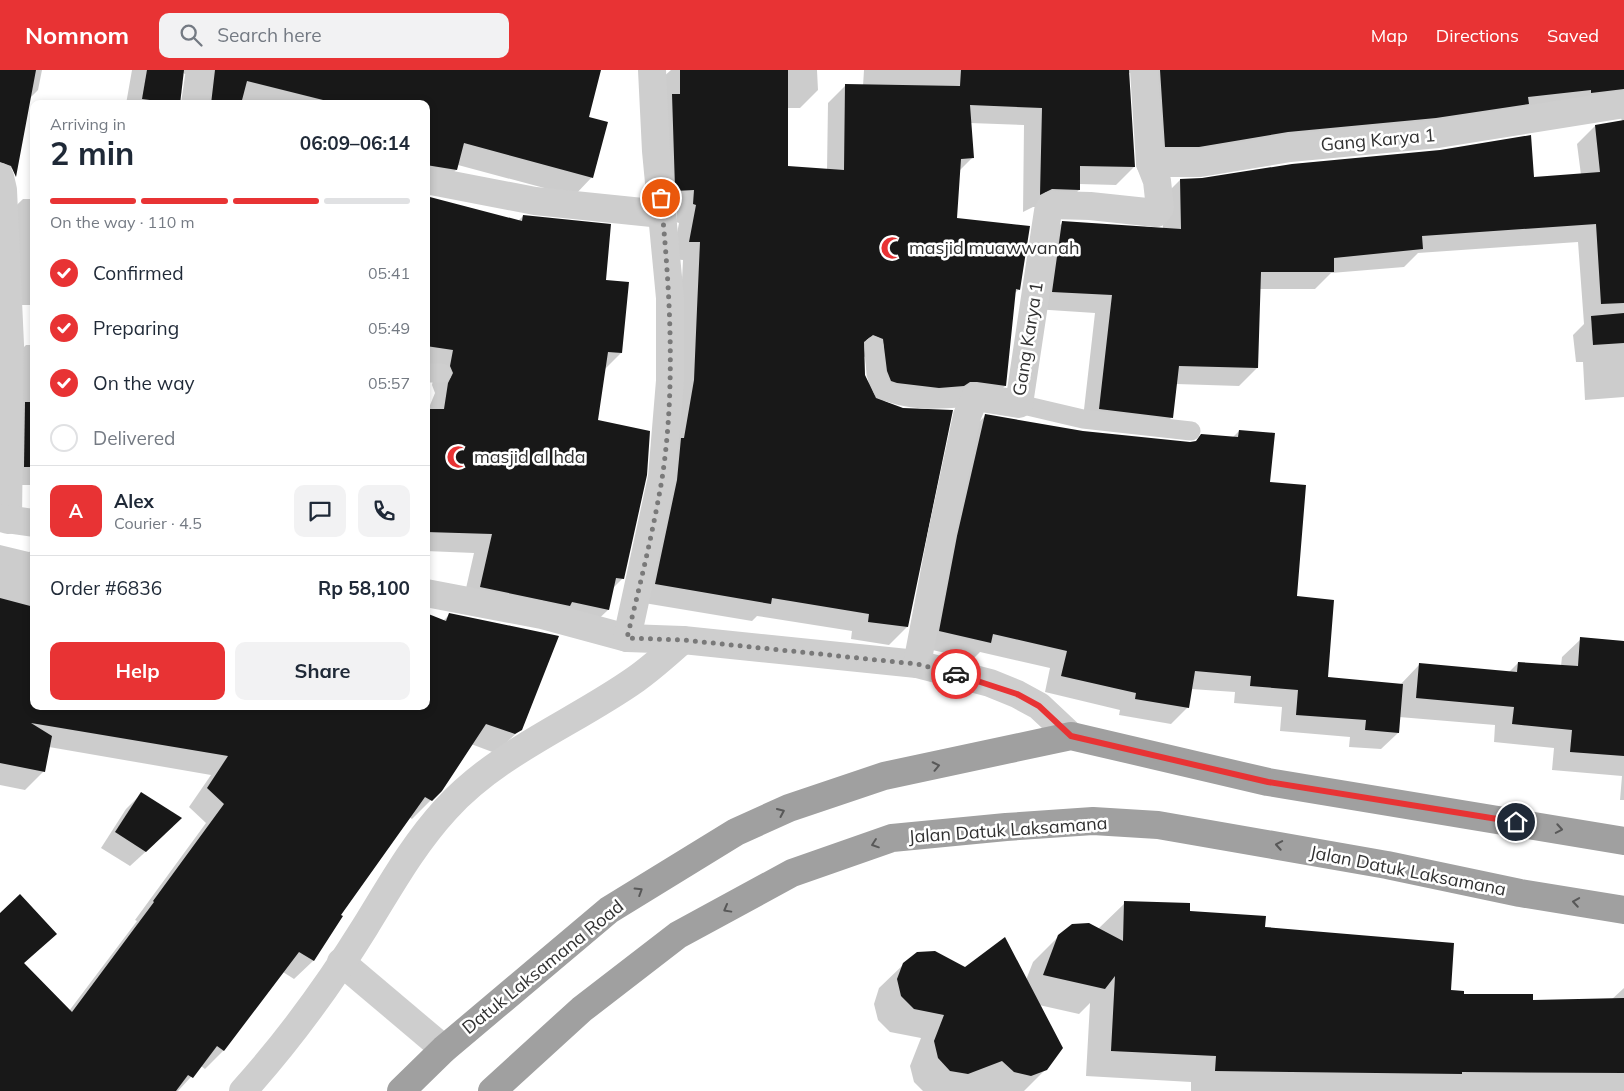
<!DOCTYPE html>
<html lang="en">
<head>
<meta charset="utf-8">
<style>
  :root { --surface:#fff; --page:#f2f2f3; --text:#1f2937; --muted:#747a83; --line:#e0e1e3; --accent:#e83334 }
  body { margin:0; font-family:Mulish,sans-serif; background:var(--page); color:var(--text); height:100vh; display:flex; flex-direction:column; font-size:19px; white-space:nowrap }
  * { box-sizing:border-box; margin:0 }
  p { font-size:16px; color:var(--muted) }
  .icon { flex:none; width:28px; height:28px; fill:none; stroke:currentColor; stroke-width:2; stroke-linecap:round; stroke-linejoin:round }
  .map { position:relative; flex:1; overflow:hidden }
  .side { position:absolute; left:30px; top:30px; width:400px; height:610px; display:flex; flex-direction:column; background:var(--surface); border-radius:10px; box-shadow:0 2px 8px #0003 }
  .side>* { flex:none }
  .pin { position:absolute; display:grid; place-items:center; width:42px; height:42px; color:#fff; margin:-21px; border:2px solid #fff; border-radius:50%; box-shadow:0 1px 5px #0007 }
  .courier { position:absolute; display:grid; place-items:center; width:50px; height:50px; margin:-25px; border:4px solid #e83334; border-radius:50%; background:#fff; color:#222; box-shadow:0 1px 6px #0007 }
  .overview em { font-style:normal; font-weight:700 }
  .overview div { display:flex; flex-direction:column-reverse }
  .overview { display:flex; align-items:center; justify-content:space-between; height:85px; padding:0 20px }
  h1 { font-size:32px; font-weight:700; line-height:38px }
  .bar { display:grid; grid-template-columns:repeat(4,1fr); gap:8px 5px; align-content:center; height:60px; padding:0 20px }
  .bar i { height:6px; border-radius:4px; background:var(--line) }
  .bar .current { background:var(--accent) }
  .bar p { grid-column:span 4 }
  .line { display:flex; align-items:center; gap:12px; padding:0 20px; border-top:1px solid var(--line) }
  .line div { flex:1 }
  .round { display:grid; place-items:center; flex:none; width:52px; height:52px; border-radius:10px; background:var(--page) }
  ol { padding:0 20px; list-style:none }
  li { display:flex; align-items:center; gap:15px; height:55px }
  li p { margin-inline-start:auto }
  li .icon { padding:5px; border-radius:50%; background:var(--accent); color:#fff; stroke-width:4 }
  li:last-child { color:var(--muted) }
  li i { width:28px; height:28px; border:2px solid var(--line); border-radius:50% }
  .button { display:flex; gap:10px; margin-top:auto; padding:10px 20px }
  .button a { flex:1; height:58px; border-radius:10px; background:var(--accent); color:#fff; font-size:20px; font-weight:700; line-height:58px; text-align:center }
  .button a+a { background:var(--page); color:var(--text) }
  header { display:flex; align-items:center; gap:30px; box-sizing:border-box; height:70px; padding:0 25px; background:var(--accent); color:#fff }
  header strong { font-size:24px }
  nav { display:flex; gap:28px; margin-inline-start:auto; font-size:18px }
  .search { width:350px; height:45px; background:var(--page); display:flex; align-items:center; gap:12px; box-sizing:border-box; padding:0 18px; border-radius:10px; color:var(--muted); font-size:19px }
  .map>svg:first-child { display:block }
  .shadow { fill:#0003; fill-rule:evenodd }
  .building { fill:#181818 }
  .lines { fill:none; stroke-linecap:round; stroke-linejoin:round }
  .service { stroke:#cecece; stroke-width:19 }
  .minor { stroke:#cecece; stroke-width:28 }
  .trunk { stroke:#a0a0a0; stroke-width:28 }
  .oneway { stroke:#585858 }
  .done { stroke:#797979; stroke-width:5; stroke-dasharray:0 9 }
  .route { stroke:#e83334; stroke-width:6 }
  .labels { text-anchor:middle; stroke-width:5; stroke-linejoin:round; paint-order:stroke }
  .street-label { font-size:18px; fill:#313131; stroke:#fff }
  .poi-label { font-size:18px; fill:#313131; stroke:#fff; text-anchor:start }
</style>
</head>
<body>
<header>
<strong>Nomnom</strong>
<div class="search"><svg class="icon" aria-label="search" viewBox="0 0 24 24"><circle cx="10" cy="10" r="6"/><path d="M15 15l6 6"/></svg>Search here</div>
<nav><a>Map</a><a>Directions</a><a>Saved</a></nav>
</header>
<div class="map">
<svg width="1624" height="1021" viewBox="0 0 1624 1021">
  <rect width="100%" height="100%" fill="#fff"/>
  <g class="shadow">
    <path d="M0,0H42L38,20L29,29L18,92L0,110Z"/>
    <path d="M132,0H600L588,48L592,107L574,126L458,95L456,100L438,118L426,117V34H194L191,7L183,3L180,34H126Z"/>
    <path d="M671,0H817L818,20L800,38H787V97L827,100L828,33L846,15L863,16L864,0H1624V327L1585,330L1583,292H1576L1573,265L1584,254L1578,172L1418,183L1404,197L1331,203L1315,219H1259L1257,298L1239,316L1176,314L1172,347L1154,365L1082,357L1095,243L1034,239L1045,170L1063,152L1163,159L1162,128L1180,110L1533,108L1581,105L1577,74L1595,56L1622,51L1619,42L1147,95L1133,4L1127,2L1134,97L1116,115L1079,114V120L1061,138L1033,137L1023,142L1024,55L970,53L973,87L958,102L955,149L1019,219L1014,224L1005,316L987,333L921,335L883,331L907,557L889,575L851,569L852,561L757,546L752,551L638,532L676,329L683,190L672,189L679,153L676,152L677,138H658L662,8ZM863,286L865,287L869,316L864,305Z"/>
    <path d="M426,127L518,151L523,146L604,211L621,283L604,300L596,351L623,508L613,518L608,540L589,558L462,536L474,483L426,481V340H428L435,323L432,315L435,298L426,297Z"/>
    <path d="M23,129H34V235H1L0,151Z"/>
    <path d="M26,275H34V415H6L7,294Z"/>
    <path d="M985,346L1083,362L1190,373L1232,368L1239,361L1269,413L1295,527L1326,609L1400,615L1419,595L1508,603L1518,593L1561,596L1562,587L1581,569L1624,572V730H1620L1622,706L1552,700L1554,678L1494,672L1495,655L1399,647L1398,663L1381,679L1349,677L1350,667L1280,661L1282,637L1234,633L1235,622L1191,619L1188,637L1171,654L1119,645L1120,640L1045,622L1050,598L980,582L973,589L923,578L968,363Z"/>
    <path d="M0,475L29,482L34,480V636H426L443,551L449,545L521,659L495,683L471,674L441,720L412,749L409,747L339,845L341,847L313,891L294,909L283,902L224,980L205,999L201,996L178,1021H0V845L36,882L23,894L69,941L137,851L135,850L206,753L189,737L211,705L49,677L44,701L25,720L0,715Z"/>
    <path d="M141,724L165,764L130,796L101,778L126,739Z"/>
    <path d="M1125,833L1189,842L1264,858L1462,925L1532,931L1611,930L1624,918V1021H1191V1012L1086,1006L1090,933L1079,944L1039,935L1046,999L1024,1021H923L914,1012L910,996L921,968L890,962L878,950L874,934L879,918L904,894L965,899L1026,910L1033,892L1059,866L1098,859Z"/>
  </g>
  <g class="building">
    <path d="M0,0H36L16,107L11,96L0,92Z"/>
    <path d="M147,0H184L180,34L142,29Z"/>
    <path d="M215,0H601L589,47L608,52L593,108L464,73L457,100L426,95V34H339L247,11L241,34H211Z"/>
    <path d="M680,0H788V96L844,100L845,14L960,16L961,0H1129L1135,97L1080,96V120L1052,119L1040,125L1042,38L970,35L974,88L961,89L957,148L1030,156L1020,220L1016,219L1006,316L977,312H970L964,316L939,318L897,313L891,311L887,301L883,269L873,265L864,272L865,305L876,328L903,338L953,340L908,557L868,552L869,544L772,528L771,534L655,514L677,410L681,368H684L694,310L697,239L700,172H689L696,135L693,134L694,120L675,121V118L672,24H680Z"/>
    <path d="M1160,0H1624V19L1591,23V20L1528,27L1529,34L1436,48L1288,62L1199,77H1165Z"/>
    <path d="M1624,50V233L1601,234L1596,154L1422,166L1423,179L1334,188V202H1261L1258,298L1179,296L1173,348L1099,339L1112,225L1052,222L1062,151L1181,159L1180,109L1202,108L1292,94L1440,80L1531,65L1534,107L1600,102L1595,55Z"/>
    <path d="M426,126L522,151L523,145L611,154L606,210L629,212L622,283L608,282L598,350L650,361L647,405L624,509L616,508L609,540L572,532L570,536L480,517L492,464L426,462V339H444L448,313L453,303L450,296L453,280L426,276Z"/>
    <path d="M1624,243V273L1593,275L1591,246Z"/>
    <path d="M25,332H34V397H24Z"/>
    <path d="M985,344L1083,361L1190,372L1196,371L1201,364L1238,367L1239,360L1275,363L1270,412L1306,415L1297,526L1334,530L1328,607L1403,614L1399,663L1365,660L1366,650L1296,645L1298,620L1250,616L1251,606L1195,601L1189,638L1135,629L1136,623L1061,606L1067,581L993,564L991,573L939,561L957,466Z"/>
    <path d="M0,528L34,537V636H426V543L446,551L449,543L559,566L522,660L515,664L486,654L442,721L432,731L425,727L341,845L343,846L314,891L299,882L224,981L217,976L193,1008L188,1005L176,1021H0V843L20,824L57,864L24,893L72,942L154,832L153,831L224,734L207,718L228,686L31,653L52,666L45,702L0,693Z"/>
    <path d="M1580,567L1624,571V686L1570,682L1572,660L1512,654L1514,637L1416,628L1419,593L1517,602L1518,592L1578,596Z"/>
    <path d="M141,722L182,748L146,782L115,762Z"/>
    <path d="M1124,831L1190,833V841L1266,846L1265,857L1454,873L1451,920L1464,921V924H1533V930L1624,928V1003L1462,1002V1004L1215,1001L1216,986L1111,981L1115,906L1105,919L1043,905L1058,865L1072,854L1089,853L1123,871Z"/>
    <path d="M1005,867L1063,978L1047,1000L1031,1006L1014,1002L1002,991L968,1004L950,1001L938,988L934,971L944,945L914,939L901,926L897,909L903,893L917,882L935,881L965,897Z"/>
  </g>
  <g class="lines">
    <g class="service">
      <path d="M874,276L876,304L883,320C911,333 944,329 975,327"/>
      <path d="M426,303H442"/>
      <path d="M1019,334L1083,349L1191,361"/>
    </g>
    <g class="minor">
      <path d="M1144,0L1150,93"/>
      <path d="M195,34L200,0"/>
      <path d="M0,107L3,120L10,275L8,450"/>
      <path d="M426,110L535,131L662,144"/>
      <path d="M0,448L34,453"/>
      <path d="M426,523L542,545L627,568L683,570L917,594L990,613L1017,624L1039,636L1071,666"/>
      <path d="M627,568L662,407L670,311V228L656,81L652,0"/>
      <path d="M917,594L942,463L967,346L975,327L1019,334L1048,141L1052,135L1090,136L1156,143L1160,138L1157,111L1150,93H1200L1290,78L1438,64L1624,34"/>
      <path d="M341,892L444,979"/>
      <path d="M243,1021C288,971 329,915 365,857C391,815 413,775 446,739C499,681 574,653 636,609C653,597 668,583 683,570"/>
    </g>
    <g class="trunk">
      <path d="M401,1021L444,979L609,840L736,762L789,738L884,706L1071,666L1268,712L1624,771"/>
      <path d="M492,1021L582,939L678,865L792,803L892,768L1006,757L1093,751L1158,755L1387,795L1520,823L1624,840"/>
    </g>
  </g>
  <defs><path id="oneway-chevron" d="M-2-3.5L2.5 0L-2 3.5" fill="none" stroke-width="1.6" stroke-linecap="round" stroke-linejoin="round" transform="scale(1.25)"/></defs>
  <g class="oneway">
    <use href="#oneway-chevron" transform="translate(936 696) rotate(-12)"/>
    <use href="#oneway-chevron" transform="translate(781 742) rotate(-24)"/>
    <use href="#oneway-chevron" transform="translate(1559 759) rotate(10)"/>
    <use href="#oneway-chevron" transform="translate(875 774) rotate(161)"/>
    <use href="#oneway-chevron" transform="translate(1279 775) rotate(-170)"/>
    <use href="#oneway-chevron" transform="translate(639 821) rotate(-32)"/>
    <use href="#oneway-chevron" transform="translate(1576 832) rotate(-171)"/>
    <use href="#oneway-chevron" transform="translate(727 839) rotate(151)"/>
  </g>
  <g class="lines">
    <path class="done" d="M661,128C670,222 676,316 662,409C653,462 640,515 627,568L683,570L917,594L956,604"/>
    <path class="route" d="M956,604L1017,624L1039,636L1071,666L1268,712L1516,752"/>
  </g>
  <defs>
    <symbol id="mosque-bare" viewBox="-9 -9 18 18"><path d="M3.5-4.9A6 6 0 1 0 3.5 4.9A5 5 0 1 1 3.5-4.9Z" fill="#e83334" stroke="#fff" stroke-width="2.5" paint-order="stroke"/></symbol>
  </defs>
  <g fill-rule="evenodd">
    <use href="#mosque-bare" x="876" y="162" width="32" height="32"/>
    <use href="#mosque-bare" x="442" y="371" width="32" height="32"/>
  </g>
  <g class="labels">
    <g class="street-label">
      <text transform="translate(1378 70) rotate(-5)" y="6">Gang Karya 1</text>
      <text transform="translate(1028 269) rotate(-81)" y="6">Gang Karya 1</text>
      <text transform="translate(1008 760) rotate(-4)" y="6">Jalan Datuk Laksamana</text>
      <text transform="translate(1408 801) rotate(11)" y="6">Jalan Datuk Laksamana</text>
      <text transform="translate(543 897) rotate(-39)" y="6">Datuk Laksamana Road</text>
    </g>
    <g class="poi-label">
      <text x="909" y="184">masjid muawwanah</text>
      <text x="474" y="393">masjid al hda</text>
    </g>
  </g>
</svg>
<div class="pin" style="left:661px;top:128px;background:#ea580c"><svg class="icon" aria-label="bag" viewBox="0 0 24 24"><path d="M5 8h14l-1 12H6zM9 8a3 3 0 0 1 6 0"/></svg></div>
<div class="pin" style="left:1516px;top:752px;background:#1f2937"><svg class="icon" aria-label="home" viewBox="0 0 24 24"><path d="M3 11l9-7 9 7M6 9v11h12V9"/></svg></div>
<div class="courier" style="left:956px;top:604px"><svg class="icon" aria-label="car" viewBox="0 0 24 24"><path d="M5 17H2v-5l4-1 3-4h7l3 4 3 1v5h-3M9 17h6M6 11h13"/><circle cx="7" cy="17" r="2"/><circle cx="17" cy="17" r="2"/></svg></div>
<section class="side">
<div class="overview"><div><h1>2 min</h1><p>Arriving in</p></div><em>06:09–06:14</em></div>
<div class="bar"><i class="current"></i><i class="current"></i><i class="current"></i><i></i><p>On the way · 110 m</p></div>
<ol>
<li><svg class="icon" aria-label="check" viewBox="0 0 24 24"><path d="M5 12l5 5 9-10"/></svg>Confirmed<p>05:41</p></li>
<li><svg class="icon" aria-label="check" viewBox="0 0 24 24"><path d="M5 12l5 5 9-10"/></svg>Preparing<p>05:49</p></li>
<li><svg class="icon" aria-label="check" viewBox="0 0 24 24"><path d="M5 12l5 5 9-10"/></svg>On the way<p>05:57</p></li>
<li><i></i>Delivered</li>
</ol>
<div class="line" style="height:90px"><b class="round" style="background:var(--accent);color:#fff">A</b><div><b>Alex</b><p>Courier · 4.5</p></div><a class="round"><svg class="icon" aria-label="chat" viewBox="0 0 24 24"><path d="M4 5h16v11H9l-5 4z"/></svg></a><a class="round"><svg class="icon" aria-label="phone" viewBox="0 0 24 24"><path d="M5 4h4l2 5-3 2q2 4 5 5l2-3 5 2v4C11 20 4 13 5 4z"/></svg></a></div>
<div class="line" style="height:65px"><div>Order #6836</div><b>Rp 58,100</b></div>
<div class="button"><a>Help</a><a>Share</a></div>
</section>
</div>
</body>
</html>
